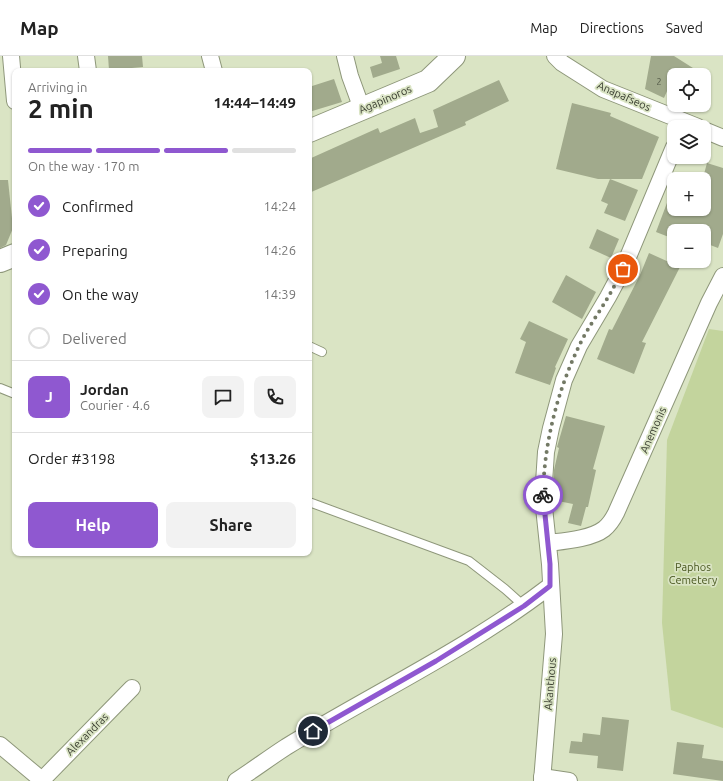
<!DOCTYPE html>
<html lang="en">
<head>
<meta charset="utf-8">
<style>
  :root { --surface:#fff; --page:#f2f2f2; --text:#222; --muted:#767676; --line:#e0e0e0; --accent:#8f58d0 }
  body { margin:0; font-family:Ubuntu,sans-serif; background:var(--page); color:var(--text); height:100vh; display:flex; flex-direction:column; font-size:15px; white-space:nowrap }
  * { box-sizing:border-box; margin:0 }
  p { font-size:13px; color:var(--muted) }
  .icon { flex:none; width:22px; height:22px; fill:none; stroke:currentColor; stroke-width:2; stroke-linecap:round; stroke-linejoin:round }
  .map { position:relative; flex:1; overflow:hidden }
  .panel { position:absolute; left:12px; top:12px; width:300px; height:488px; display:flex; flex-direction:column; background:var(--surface); border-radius:8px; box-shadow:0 1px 3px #0004 }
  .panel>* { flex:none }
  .fabs { position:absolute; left:667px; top:12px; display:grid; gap:8px }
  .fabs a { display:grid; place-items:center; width:44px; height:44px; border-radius:8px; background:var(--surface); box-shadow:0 1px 3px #0004; font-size:20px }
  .pin { position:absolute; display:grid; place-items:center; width:34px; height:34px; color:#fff; margin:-17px; border:2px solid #fff; border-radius:50%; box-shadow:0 1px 4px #0007 }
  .courier { position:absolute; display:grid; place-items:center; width:40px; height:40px; margin:-20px; border:3px solid #8f58d0; border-radius:50%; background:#fff; color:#222; box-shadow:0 1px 5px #0007 }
  .overview em { font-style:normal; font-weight:700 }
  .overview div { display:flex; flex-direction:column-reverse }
  .overview { display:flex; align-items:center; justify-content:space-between; height:68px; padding:0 16px }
  h1 { font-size:26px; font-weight:700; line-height:30px }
  .bar { display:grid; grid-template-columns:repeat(4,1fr); gap:6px 4px; align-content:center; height:48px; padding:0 16px }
  .bar i { height:5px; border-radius:3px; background:var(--line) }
  .bar .active { background:var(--accent) }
  .bar p { grid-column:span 4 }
  .line { display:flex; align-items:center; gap:10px; padding:0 16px; border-top:1px solid var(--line) }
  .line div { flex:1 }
  .round { display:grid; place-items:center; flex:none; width:42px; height:42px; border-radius:8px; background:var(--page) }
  ol { padding:0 16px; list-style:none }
  li { display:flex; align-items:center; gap:12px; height:44px }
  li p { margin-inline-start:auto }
  li .icon { padding:4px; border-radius:50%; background:var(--accent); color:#fff; stroke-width:4 }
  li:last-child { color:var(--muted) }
  li i { width:22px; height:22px; border:2px solid var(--line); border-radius:50% }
  .cta { display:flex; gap:8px; margin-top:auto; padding:8px 16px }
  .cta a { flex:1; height:46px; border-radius:8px; background:var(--accent); color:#fff; font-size:16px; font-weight:700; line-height:46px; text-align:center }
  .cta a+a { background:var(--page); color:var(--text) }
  header { display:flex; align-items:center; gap:24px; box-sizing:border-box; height:56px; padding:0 20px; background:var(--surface); border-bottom:1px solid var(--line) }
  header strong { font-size:19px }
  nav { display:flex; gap:22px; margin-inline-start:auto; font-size:14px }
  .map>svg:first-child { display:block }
  .green { fill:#c3d49d }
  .building { fill:#a1aa8c }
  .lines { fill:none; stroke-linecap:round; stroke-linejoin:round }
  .service-casing { stroke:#8e977a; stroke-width:10 }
  .minor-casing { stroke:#8e977a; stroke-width:18 }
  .secondary-casing { stroke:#8e977a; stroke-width:24 }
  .service { stroke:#fff; stroke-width:8 }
  .minor { stroke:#fff; stroke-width:16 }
  .secondary { stroke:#fff; stroke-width:22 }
  .done { stroke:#737965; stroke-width:4; stroke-dasharray:0 7.2 }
  .route { stroke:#8f58d0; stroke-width:5 }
  .labels { text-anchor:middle; stroke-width:3.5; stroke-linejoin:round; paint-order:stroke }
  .number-label { font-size:9px; fill:#545a48 }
  .street-label { font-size:11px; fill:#3b3f32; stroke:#dae4c4 }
  .park-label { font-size:11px; fill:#4a5821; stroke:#dae4c4 }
</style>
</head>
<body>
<header>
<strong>Map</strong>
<nav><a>Map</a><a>Directions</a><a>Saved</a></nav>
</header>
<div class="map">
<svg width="723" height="725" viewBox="0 0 723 725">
  <rect width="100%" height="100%" fill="#dae4c4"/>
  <path class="green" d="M709,273L723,275V672L671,654L662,567L667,384Z"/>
  <g class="building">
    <path d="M108,0H142L143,11L109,14Z"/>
    <path d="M380,0H396L400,13L373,22L370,11L382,7Z"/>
    <path d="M651,0H674L704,19H674L664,42L645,33Z"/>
    <path d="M334,23L342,46L309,56V31Z"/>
    <path d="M499,24L509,45L465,66L466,69L309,137V103L378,72L380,77L415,62L420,77L438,71L433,54Z"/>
    <path d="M572,47L611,57L610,60L659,81L642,123H598L556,113Z"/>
    <path d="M707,107L723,112V178L718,192L705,187L709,175H674V183L656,176L673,131H674V153H689L704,158V118Z"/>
    <path d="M610,123L638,134L625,165L604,157L608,148L601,145Z"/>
    <path d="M0,124H8L13,172L6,189L0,192Z"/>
    <path d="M597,173L619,183L611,202L589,192Z"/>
    <path d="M649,197L680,211L642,286L646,287L634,318L597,303L609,273L612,274L640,219Z"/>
    <path d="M566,219L596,236L582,263L552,246Z"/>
    <path d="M529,265L568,283L555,311L556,312L550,329L515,317L526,286L520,283Z"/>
    <path d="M566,360L605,370L593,413L596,414L588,451H586L581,470L568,467L573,448L553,444L554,414L559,392L557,391Z"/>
    <path d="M602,661L629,664L623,715L597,712L598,700L569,697L571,685L582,686L583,677L600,679Z"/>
    <path d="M677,686L704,689L702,702L723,705V725L673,718Z"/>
  </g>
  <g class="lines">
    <defs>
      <g id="service">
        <path d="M309,290L322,296"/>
        <path d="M0,332L15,338"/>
        <path d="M309,446L469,505L505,533L524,550"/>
      </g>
      <g id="minor">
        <path d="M11,0L15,45"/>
        <path d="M86,0L88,15"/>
        <path d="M210,0L214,15"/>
        <path d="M345,0L350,20L362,53"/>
        <path d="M555,0L562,7L603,33L698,71"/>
        <path d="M704,74L723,82"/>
        <path d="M548,487C564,485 591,483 604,473C609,469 613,463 616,457L709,247L723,220"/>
        <path d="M0,689L43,725"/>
        <path d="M542,721L569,725"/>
        <path d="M42,724L132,632"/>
        <path d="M236,725C253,714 269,702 286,691C374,637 468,593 550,530"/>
        <path d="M542,725L554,578L550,508L543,442L546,396L551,372L564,324L579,290L608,241L623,213L674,91"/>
      </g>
      <g id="secondary">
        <path d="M309,75L428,25L454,0"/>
        <path d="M0,205L15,199"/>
      </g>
    </defs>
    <use href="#service" class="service-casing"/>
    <use href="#minor" class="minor-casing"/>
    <use href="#secondary" class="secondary-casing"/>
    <use href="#service" class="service"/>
    <use href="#minor" class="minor"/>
    <use href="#secondary" class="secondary"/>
  </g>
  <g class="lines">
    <path class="done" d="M543,439C544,388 557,336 579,290C587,273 598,258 607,243C613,233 618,223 623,213"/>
    <path class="route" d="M313,675L436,605L524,550L550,530V508L543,439"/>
  </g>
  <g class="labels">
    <g class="number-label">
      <text x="659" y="29">2</text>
    </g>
    <g class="street-label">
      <text transform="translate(624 40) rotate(24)" y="4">Anapafseos</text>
      <text transform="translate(385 43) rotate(-23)" y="4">Agapinoros</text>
      <text transform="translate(653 374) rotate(-66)" y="4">Anemonis</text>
      <text transform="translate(550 628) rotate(-85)" y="4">Akanthous</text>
      <text transform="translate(87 678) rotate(-45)" y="4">Alexandras</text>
    </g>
    <g class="park-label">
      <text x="693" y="515">Paphos<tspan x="693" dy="13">Cemetery</tspan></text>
    </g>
  </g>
</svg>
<div class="fabs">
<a><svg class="icon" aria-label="locate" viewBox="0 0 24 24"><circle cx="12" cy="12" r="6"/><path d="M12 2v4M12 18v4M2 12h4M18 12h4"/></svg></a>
<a><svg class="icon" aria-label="layers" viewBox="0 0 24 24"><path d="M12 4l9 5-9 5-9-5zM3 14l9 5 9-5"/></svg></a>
<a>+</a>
<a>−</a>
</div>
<div class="pin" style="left:623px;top:213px;background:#ea580c"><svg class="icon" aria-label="bag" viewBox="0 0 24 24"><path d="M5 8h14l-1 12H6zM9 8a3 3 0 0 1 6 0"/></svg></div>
<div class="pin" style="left:313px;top:675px;background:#1f2937"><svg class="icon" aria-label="home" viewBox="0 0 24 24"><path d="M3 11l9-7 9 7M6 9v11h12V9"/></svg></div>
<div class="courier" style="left:543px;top:439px"><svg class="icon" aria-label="bike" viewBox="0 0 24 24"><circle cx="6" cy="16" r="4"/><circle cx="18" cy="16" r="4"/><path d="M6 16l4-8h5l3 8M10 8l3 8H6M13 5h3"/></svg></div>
<section class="panel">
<div class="overview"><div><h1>2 min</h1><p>Arriving in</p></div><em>14:44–14:49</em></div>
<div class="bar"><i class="active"></i><i class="active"></i><i class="active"></i><i></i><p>On the way · 170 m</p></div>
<ol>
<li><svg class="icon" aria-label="check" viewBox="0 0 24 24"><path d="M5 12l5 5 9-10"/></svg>Confirmed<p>14:24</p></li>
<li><svg class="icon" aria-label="check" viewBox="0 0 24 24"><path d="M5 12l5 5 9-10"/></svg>Preparing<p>14:26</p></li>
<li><svg class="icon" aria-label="check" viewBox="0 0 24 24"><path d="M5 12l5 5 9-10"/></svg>On the way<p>14:39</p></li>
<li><i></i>Delivered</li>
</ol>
<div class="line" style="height:72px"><b class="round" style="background:var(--accent);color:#fff">J</b><div><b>Jordan</b><p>Courier · 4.6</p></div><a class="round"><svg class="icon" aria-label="chat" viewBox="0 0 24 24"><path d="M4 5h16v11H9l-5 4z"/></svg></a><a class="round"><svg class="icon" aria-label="phone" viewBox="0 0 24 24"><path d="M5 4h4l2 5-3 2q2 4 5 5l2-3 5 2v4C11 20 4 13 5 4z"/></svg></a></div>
<div class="line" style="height:52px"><div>Order #3198</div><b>$13.26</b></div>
<div class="cta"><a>Help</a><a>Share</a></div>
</section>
</div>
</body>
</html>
